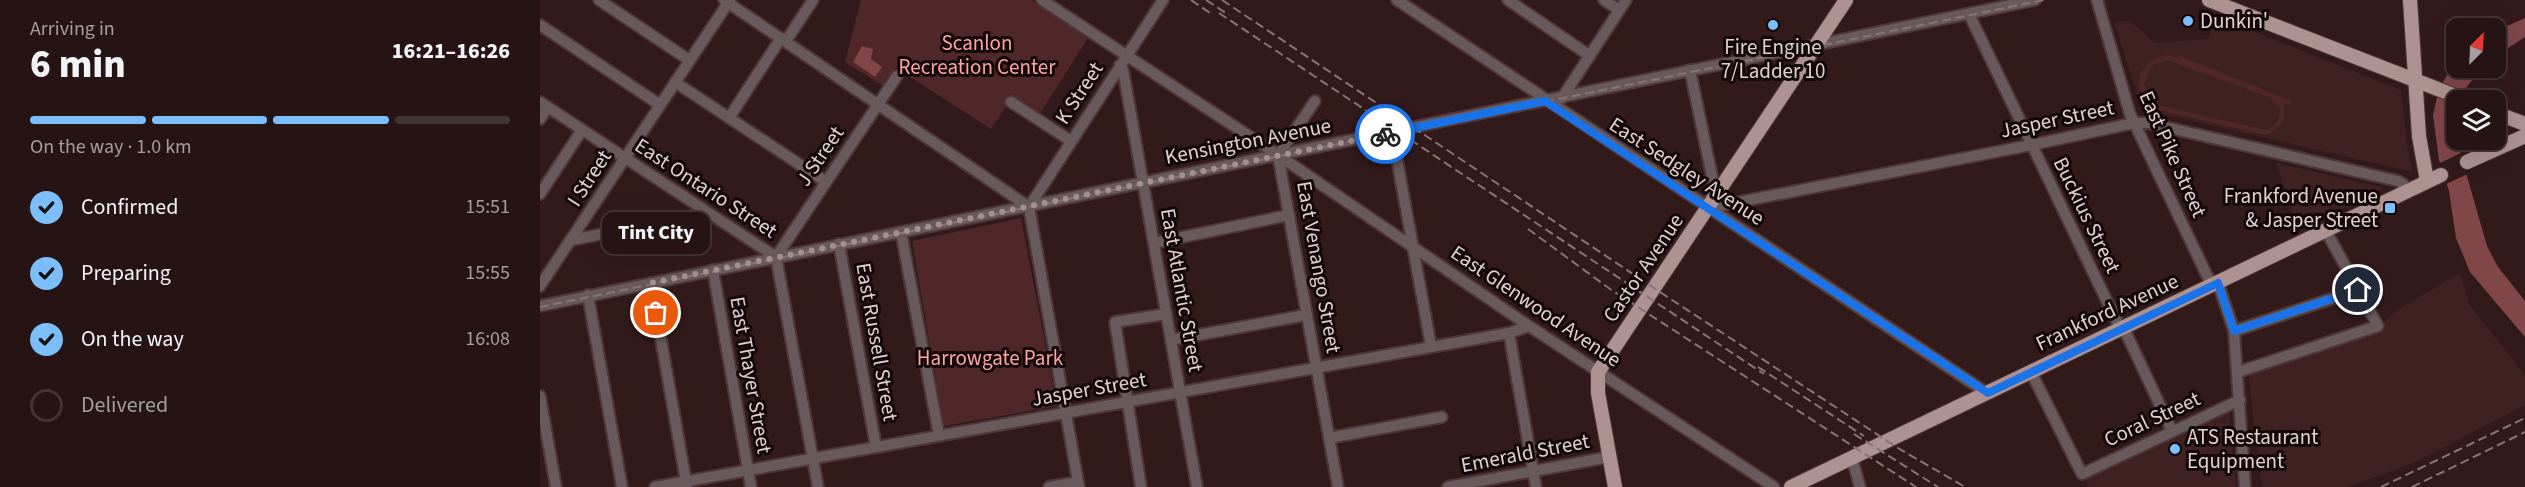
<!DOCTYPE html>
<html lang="en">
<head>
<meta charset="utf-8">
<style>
  :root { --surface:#261414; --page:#2e1d1d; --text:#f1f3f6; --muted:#a49ea0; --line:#423334; --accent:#7cbef9 }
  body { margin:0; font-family:"Source Sans 3",sans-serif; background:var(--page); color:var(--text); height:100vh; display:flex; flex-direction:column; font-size:22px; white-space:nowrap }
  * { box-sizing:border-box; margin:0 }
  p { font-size:20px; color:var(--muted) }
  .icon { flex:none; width:33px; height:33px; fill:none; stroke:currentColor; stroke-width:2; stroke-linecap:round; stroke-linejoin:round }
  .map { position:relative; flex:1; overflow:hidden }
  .sheet { display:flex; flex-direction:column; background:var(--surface); width:540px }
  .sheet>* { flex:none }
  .needle { width:39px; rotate:24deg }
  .fabs { position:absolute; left:1906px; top:18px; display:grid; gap:12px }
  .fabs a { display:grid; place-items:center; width:60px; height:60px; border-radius:12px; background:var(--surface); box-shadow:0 6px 24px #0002,0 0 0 2px var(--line); font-size:30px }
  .pin { position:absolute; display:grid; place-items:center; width:51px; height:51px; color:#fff; margin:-26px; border:3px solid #fff; border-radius:50%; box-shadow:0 2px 6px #0007 }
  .courier { position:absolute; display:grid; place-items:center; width:60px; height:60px; margin:-30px; border:4px solid #1a73e8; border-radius:50%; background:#fff; color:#222; box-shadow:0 2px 8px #0007 }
  .bubble { position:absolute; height:42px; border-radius:12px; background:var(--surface); box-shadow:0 6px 24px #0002,0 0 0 2px var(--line); font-size:20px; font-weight:800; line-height:42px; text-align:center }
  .overview em { font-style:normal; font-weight:800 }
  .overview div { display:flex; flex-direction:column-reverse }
  .overview { display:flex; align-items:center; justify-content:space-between; height:102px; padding:0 30px }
  h1 { font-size:39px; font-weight:800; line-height:45px }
  .bar { display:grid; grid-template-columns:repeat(4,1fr); gap:9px 6px; align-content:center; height:72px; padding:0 30px }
  .bar i { height:8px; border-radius:4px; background:var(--line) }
  .bar .active { background:var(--accent) }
  .bar p { grid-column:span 4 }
  ol { padding:0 30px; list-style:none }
  li { display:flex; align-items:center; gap:18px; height:66px }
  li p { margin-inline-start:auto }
  li .icon { padding:6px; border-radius:50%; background:var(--accent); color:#111; stroke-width:4 }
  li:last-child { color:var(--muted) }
  li i { width:33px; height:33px; border:3px solid var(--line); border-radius:50% }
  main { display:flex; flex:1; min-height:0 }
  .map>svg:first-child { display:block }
  .built { fill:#402122 }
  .green { fill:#502729; fill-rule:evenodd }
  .water { fill:#804648 }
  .pier { fill:#321a1b }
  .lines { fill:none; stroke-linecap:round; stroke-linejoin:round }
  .minor-casing { stroke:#4e3738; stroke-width:14 }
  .major-casing { stroke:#4e3738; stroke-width:16 }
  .minor { stroke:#685a5a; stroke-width:10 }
  .major { stroke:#ae9292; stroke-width:14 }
  .rail { stroke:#887474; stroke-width:2; stroke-dasharray:9 4.5; stroke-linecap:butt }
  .done { stroke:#a49091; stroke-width:6; stroke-dasharray:0 10.8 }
  .route { stroke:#1a73e8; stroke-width:8 }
  .poi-dot { fill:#7cbef9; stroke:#130808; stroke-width:2 }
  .labels { text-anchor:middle; stroke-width:6; stroke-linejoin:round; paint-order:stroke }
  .poi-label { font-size:21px; fill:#e1d0d0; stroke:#130808; text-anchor:start }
  .park-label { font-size:21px; fill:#fea2a4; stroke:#130808 }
  .street-label { font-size:21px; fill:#e1d0d0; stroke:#130808 }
</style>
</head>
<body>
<main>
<section class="sheet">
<div class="overview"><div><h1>6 min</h1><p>Arriving in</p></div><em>16:21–16:26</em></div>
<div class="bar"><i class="active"></i><i class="active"></i><i class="active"></i><i></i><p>On the way · 1.0 km</p></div>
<ol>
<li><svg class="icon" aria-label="check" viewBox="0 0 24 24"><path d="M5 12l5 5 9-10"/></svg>Confirmed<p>15:51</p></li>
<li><svg class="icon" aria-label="check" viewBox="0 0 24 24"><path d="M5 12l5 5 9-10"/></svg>Preparing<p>15:55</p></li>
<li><svg class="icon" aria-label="check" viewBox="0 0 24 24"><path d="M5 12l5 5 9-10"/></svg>On the way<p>16:08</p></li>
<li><i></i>Delivered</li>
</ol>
</section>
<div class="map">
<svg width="1985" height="487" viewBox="0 0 1985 487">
  <rect width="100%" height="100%" fill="#321a1b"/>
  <g class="built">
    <path d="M1677,17L1861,90L1867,145L1873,172L1602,109L1574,22L1590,21L1615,43L1668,39Z"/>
    <path d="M1736,163L1844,188L1759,230Z"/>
    <path d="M1920,273L1929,304L1985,375V405L1873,463L1808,487H1722L1708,372L1840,326L1855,312Z"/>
    <path d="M1689,411L1696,487H1549L1544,476Z"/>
  </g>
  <g class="green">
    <path d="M321,0H492L549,37L500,113L473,96L451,129L356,68L343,86L305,62Z"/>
    <path d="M1627,55L1639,58L1640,56L1752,101L1749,105L1743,103C1748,118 1740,129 1726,135L1619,110C1590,94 1594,62 1627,55ZM1627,60L1731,98L1740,108C1741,119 1736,126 1726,130L1621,106L1608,95L1604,83L1612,66Z"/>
    <path d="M481,218L517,406L404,426L372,241Z"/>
  </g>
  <g class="water">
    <path d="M1985,18V37L1956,56V31Z"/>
    <path d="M322,46L333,49L331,59L342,67L335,77L313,62Z"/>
    <path d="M1917,58V68H1941L1918,99L1913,109L1914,131L1947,246L1958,267L1985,301V337L1930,272L1916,238L1909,191L1899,160L1893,115L1899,89Z"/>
  </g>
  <path class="pier" d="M1923,152L1930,173L1904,185L1898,164Z"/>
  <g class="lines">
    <defs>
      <g id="minor">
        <path d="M59,0L149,60"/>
        <path d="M184,0L489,207L539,487"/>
        <path d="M502,0L738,155L989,326L1234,487"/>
        <path d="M857,0L1447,393"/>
        <path d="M968,0L1050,56"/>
        <path d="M1064,0L1079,10"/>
        <path d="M1557,0L1590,114L1672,286"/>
        <path d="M1429,14L1576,320L1587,335L1632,431"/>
        <path d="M0,25L120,105"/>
        <path d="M246,41L273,0"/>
        <path d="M580,65L583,70L657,487"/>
        <path d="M1150,70L1174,186L1171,199"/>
        <path d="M135,82L286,182"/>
        <path d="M1022,98L1086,0"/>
        <path d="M0,102L236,257"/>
        <path d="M471,102L531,141"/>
        <path d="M189,118L241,38"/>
        <path d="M0,119L8,107"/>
        <path d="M852,132L891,346"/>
        <path d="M738,155L798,487"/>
        <path d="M738,155L775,101"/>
        <path d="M0,194L42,130"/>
        <path d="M489,207L623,0"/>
        <path d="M1168,208L1491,145L1594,123H1608L1858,181L1863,184L1868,191"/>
        <path d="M361,232L399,435"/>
        <path d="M32,240L167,213"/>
        <path d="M614,243L749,215"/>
        <path d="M299,244L336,447"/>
        <path d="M236,257L278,487"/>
        <path d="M236,257L357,76"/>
        <path d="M173,270L211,487"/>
        <path d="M111,283L147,487"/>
        <path d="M1678,283L1694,331L1705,487"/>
        <path d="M0,286L190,0"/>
        <path d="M48,295L82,487"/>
        <path d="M0,306L1495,0"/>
        <path d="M1694,331L1818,290"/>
        <path d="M969,333L996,487"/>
        <path d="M631,340L766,315"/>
        <path d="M1491,372L1542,474L1700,400"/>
        <path d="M1698,372L1838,326L1786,231"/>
        <path d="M0,396L16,487"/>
        <path d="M789,438L902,417"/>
        <path d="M1312,458L1320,487"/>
        <path d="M115,487L969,333L989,326"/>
        <path d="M509,487L538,482"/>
        <path d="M601,487L575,322L626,314"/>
        <path d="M908,487L1069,457"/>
      </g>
      <g id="major">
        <path d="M1669,0L1926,100"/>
        <path d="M1870,0L1879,136L1887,181"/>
        <path d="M1956,113L1985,124"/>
        <path d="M1927,162L1985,136"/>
        <path d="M1075,487L1058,393V372L1306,0"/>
        <path d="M1251,487L1901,175"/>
      </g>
    </defs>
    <use href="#minor" class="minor-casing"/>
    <use href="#major" class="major-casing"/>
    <use href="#minor" class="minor"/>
    <use href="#major" class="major"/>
    <g class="rail">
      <path d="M651,0L673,15"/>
      <path d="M666,0L689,15"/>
      <path d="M682,0L1126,296L1358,448L1425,487"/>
      <path d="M679,13L1224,374"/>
      <path d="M988,229L1070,289L1376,487"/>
      <path d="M0,307L1504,0"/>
      <path d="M1218,367L1324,436"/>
      <path d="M1314,434L1398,487"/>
      <path d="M1841,487L1985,418"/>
      <path d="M1872,487L1985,432"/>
    </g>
  </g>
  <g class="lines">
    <path class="done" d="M116,313L111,283L845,134"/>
    <path class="route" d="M845,134L1005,101L1448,393L1678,283L1694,331L1818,290"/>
  </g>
  <g class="poi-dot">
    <circle cx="1648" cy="21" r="6"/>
    <circle cx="1233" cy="25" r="6"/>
    <rect x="1844" y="202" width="12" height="12" rx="3"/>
    <circle cx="1635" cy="449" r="6"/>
  </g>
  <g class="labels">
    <g class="poi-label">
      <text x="1660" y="28">Dunkin'</text>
      <text x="1233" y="54" text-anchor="middle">Fire Engine<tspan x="1233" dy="24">7/Ladder 10</tspan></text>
      <text x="1838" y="203" text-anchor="end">Frankford Avenue<tspan x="1838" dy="24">&amp; Jasper Street</tspan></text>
      <text x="1647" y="444">ATS Restaurant<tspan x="1647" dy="24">Equipment</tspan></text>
    </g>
    <g class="park-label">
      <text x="437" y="50">Scanlon<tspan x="437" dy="24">Recreation Center</tspan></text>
      <text x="450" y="365">Harrowgate Park</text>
    </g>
    <g class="street-label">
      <text transform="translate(539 93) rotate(-57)" y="7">K Street</text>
      <text transform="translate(1517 119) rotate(-12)" y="7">Jasper Street</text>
      <text transform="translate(708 141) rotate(-11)" y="7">Kensington Avenue</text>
      <text transform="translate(1633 154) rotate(66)" y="7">East Pike Street</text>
      <text transform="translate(280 156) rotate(-56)" y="7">J Street</text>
      <text transform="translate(1147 171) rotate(33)" y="7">East Sedgley Avenue</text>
      <text transform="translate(49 178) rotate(-57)" y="7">I Street</text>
      <text transform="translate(166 188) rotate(33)" y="7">East Ontario Street</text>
      <text transform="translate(1547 215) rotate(64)" y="7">Buckius Street</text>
      <text transform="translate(779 267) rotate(80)" y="7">East Venango Street</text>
      <text transform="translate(1103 268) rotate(-56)" y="7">Castor Avenue</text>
      <text transform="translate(642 290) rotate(80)" y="7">East Atlantic Street</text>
      <text transform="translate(996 306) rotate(34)" y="7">East Glenwood Avenue</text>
      <text transform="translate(1567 312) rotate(-25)" y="7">Frankford Avenue</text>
      <text transform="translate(337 342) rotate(80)" y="7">East Russell Street</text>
      <text transform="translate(211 375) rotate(80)" y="7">East Thayer Street</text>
      <text transform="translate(549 389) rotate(-10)" y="7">Jasper Street</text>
      <text transform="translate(1612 419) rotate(-25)" y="7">Coral Street</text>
      <text transform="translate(985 453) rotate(-11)" y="7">Emerald Street</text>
    </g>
  </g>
</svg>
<div class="fabs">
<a><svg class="needle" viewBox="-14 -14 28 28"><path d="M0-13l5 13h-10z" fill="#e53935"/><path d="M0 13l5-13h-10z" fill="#a49ea0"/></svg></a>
<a><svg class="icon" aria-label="layers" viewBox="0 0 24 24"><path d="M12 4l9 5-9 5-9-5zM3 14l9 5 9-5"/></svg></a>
</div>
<div class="pin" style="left:116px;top:313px;background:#ea580c"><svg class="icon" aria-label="bag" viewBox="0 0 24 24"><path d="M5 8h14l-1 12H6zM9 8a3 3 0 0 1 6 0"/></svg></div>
<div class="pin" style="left:1818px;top:290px;background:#1f2937"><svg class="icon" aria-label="home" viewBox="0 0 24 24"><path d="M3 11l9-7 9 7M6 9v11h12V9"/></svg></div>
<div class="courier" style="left:845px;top:134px"><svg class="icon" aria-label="bike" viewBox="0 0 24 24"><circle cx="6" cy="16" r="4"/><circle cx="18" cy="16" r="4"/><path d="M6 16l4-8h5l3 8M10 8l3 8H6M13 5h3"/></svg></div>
<div class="bubble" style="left:62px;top:212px;width:108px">Tint City</div>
</div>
</main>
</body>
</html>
